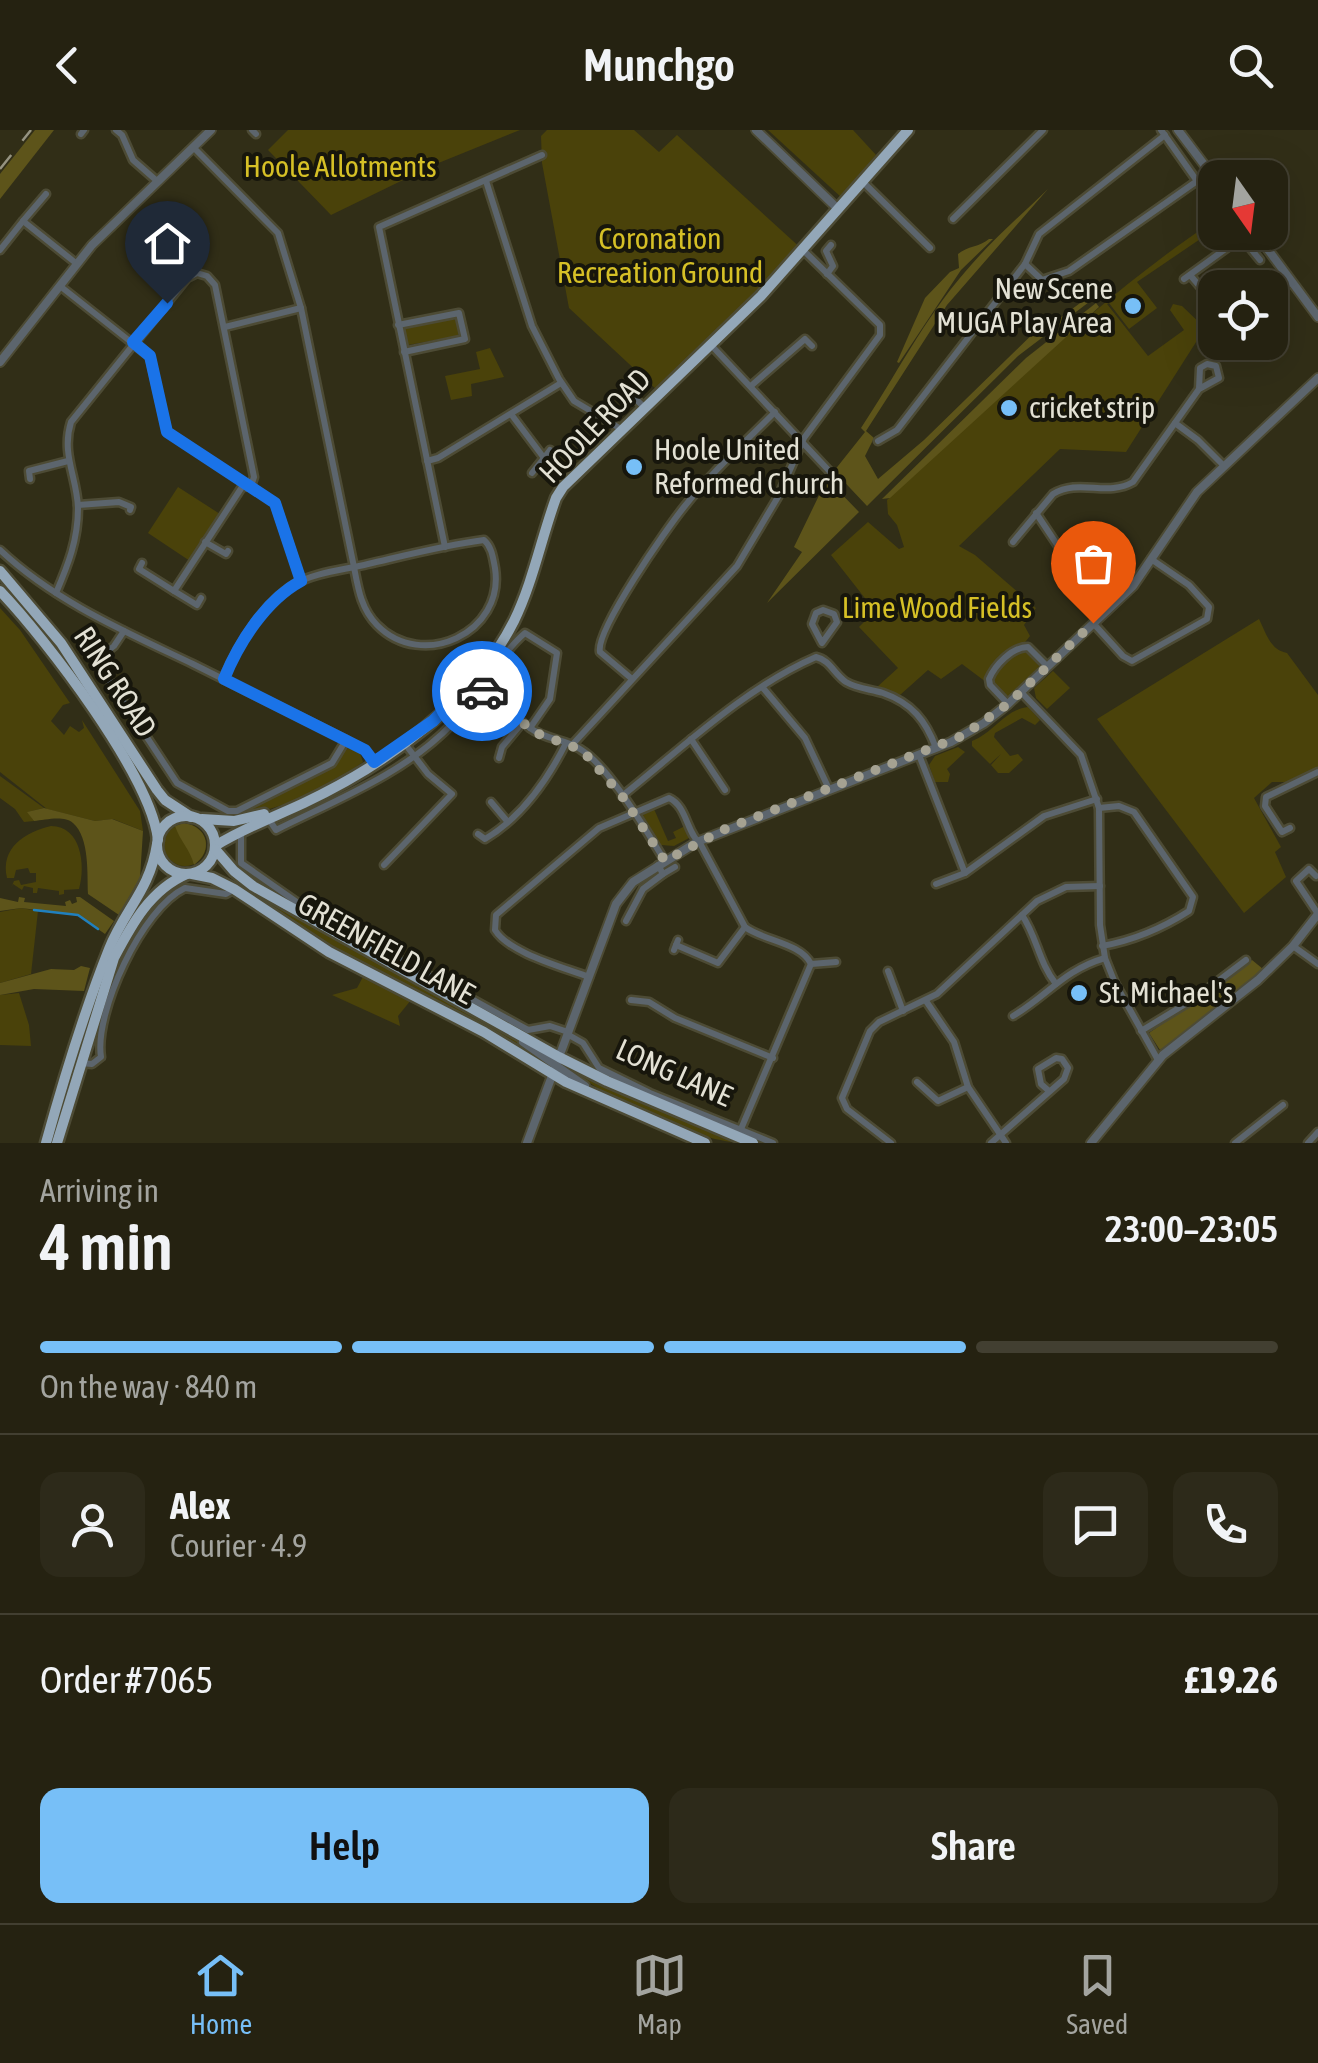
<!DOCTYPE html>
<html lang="en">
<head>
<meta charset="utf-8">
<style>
  :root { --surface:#252211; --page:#2d2a1a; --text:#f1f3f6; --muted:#a3a49f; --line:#423f31; --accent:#77bff7 }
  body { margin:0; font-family:"Asap Condensed",sans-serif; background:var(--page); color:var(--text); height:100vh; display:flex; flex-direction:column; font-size:38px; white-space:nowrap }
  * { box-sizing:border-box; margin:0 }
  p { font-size:32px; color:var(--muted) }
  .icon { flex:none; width:55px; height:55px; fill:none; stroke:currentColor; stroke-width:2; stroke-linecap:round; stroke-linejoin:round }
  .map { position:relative; height:1013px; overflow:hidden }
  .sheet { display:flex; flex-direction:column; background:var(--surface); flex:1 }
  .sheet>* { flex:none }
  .needle { width:65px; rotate:166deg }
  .controls { position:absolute; left:1198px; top:30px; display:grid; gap:20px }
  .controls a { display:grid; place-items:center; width:90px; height:90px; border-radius:20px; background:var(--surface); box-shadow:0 10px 40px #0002,0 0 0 2px var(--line); font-size:50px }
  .pin { position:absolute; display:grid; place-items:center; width:85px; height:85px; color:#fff; margin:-102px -42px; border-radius:50% 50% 50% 0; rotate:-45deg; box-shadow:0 0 10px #0007 }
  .pin .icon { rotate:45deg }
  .courier { position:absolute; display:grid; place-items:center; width:100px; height:100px; margin:-50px; border:8px solid #1a73e8; border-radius:50%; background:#fff; color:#222; box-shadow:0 2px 12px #0007 }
  .headline em { font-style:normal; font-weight:600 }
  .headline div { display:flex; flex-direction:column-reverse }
  .headline { display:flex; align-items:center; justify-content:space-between; height:170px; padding:0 40px }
  h1 { font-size:65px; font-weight:600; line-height:75px }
  .bar { display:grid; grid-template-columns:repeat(4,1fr); gap:15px 10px; align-content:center; height:120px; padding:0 40px }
  .bar i { height:12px; border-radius:8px; background:var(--line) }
  .bar .selected { background:var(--accent) }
  .bar p { grid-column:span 4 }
  .line { display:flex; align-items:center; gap:25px; padding:0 40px; border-top:2px solid var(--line) }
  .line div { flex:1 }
  .round { display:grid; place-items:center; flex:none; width:105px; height:105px; border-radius:20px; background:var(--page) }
  .primary-button { display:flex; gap:20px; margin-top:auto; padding:20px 40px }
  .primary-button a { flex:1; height:115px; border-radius:20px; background:var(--accent); color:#111; font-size:40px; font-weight:600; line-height:115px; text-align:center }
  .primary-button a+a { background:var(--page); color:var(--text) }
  header { display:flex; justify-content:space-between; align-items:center; height:130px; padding:0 40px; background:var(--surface); font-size:45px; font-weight:600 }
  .tabs { display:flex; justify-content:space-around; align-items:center; height:140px; border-top:2px solid var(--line); background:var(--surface); font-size:28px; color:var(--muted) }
  .tabs a { display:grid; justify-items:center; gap:5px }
  .tabs .selected { color:var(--accent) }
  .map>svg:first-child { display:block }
  .green { fill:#4a420a }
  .forest { fill:#5d541a }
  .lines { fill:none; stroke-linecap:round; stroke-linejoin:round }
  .stream { stroke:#2080be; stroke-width:2.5 }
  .minor-casing { stroke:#4d4b35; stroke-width:11 }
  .tertiary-casing { stroke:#4d4b35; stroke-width:12 }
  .trunk-casing { stroke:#4d4b35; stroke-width:15 }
  .minor { stroke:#5c656d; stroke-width:6 }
  .tertiary { stroke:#5c656d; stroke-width:8 }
  .trunk { stroke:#93a7b8; stroke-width:10 }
  .rail { stroke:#959381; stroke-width:2.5; stroke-dasharray:18 18; stroke-linecap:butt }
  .done { stroke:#a5a292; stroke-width:10; stroke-dasharray:0 18 }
  .route { stroke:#1a73e8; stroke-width:12 }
  .poi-dot { fill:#77bff7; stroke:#17160c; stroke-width:4 }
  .labels { text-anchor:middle; stroke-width:8; stroke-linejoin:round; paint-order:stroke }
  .park-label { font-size:30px; fill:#d6c026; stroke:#17160c }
  .poi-label { font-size:30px; fill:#e3e1d4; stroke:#17160c; text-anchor:start }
  .street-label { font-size:30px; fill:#e3e1d4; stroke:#17160c }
</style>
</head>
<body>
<header><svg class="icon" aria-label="back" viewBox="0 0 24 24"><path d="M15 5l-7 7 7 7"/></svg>Munchgo<svg class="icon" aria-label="search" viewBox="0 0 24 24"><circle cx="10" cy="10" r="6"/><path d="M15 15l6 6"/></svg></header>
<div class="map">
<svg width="1318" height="1013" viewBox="0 0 1318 1013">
  <rect width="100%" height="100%" fill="#312e17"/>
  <g class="green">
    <path d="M288,0H520L436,34L331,85L268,20Z"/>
    <path d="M547,0H634L659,22L677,5L804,121L657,260L569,178L542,33L541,6Z"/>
    <path d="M768,0H853L876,25L841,67Z"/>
    <path d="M1215,90V99L1137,152L1157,178L1129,199L1109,173L1107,174L1148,226L1184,200L1170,180L1173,174L1182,176L1205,198L1126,322L1060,319L959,416L975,425L1036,478L1024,495L1030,506L1022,516L1047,536L1008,574L990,555L962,534L941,549L928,540L900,565L877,557L898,538L859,497L875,481L831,425L868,392L899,419L904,417L897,395L888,384L887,370C994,273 1095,170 1215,90Z"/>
    <path d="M451,188L459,192L458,206L408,215L405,199L408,196Z"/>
    <path d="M490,218L504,247L471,254L472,266L451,270L445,246L480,239L476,222Z"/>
    <path d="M178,357L220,384L190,431L148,403Z"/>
    <path d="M0,478L20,500L70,573L63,575L51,591L64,605L70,596L79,602L84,598L82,590L140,681L143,701L113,689L95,691L47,679L0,642Z"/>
    <path d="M1259,489C1266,503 1270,520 1287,523L1318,565V637L1286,652H1272L1254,668L1281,717L1275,722L1286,747L1244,783L1097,589Z"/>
    <path d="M1053,541L1070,558L1047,579L1036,568L1034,558Z"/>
    <path d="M1028,577L1040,590L1035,595L1022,588L995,603L994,607L1010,626L1018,624L1023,630L1009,643H998L991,635L1001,624L990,634L972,616V611C994,603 1004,580 1028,577Z"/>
    <path d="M958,617L965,622L947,639L950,644L948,652H935L929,635L935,626Z"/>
    <path d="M347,618L359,620L363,632C323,662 279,681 229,687L335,636L343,620Z"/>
    <path d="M0,646L44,678L28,682L34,691L24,692L15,679L0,668Z"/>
    <path d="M656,674L654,679L668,711L676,708L673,702L685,696L684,690L691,707L674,716L661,715L641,683Z"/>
    <circle cx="185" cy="715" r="21"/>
    <path d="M51,696C81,696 86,735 79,759L64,760V764L59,765V761L38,758L37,763H33V758L24,756L22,760L13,754L11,758L14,751L19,750L21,755L36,752V743H30L28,738L16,740L14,748H7C0,718 25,702 51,696Z"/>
    <path d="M263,765L505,902L534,923L330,816L261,771Z"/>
    <path d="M21,778L38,781L31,844L0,853V782Z"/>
    <path d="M364,845L411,870L398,886L400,896L332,865L357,858Z"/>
    <path d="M19,863L29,895L31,916L0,915V865Z"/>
    <path d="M571,939H572L746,1013C697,1013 609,971 571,939Z"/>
  </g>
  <g class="forest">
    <path d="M35,0H54L0,69V44Z"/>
    <path d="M1048,59L947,175L866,301L874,308L865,326L878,349L924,310L1046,191L1049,196L1091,165L1093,169L1018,226L867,376L834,341L865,302L861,298C895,247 924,189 965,142C990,112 1020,86 1048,59Z"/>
    <path d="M989,109H993L961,140L899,233L897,232L925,168L950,142L959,138L958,124C967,116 980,117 989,109Z"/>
    <path d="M1096,173L1099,177L890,368L882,369L1026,228Z"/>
    <path d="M827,349L859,382L767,473L802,422L794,417Z"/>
    <path d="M44,678L95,691L112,689L143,701L140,748L119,785L88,764C87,745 90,708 73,693C64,685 45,690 34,691L27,682Z"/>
    <path d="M184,693C208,697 214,720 194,735C190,719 180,711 175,696Z"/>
    <path d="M19,767L25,768L24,772L66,776L65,772L70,770L72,774L77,772L76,767H80L114,791L105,804L78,785L21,778L0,781V768L18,772Z"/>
    <path d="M1252,830L1263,839L1218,880L1160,920L1149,903Z"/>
    <path d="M81,836L90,838L84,861L34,859L0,865V853L51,839L74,840Z"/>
  </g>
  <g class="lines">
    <path class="stream" d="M34,780L78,785L98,799"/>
    <defs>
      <g id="minor">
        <path d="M116,0L122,5L133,30L157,51"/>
        <path d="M252,0L256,4"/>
        <path d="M81,4L84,0"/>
        <path d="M194,18L278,103L301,178L354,437C358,458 361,479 377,495C422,541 505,503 495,438C493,428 492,417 484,410C445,415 407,425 368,434C344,440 315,442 293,455C262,475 238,516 223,549"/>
        <path d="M486,51L532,196L559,249L574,271L621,299"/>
        <path d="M863,52L930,118"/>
        <path d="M46,64L23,91L77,134"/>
        <path d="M953,89L1043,0"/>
        <path d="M1237,102L1260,130"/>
        <path d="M0,120L23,91"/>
        <path d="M1025,134L1042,150L1069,141L1197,51L1161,0"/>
        <path d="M827,144L833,136L826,121L831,115"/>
        <path d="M1190,145L1215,174"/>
        <path d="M1184,149L1242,107"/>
        <path d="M60,156L150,227L167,302L275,373L301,451"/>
        <path d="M1270,165L1292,152"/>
        <path d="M398,195L459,183L465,209L404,222"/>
        <path d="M1204,196L1215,185"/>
        <path d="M225,197L301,178"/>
        <path d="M711,215L833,345"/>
        <path d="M752,255L805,209L812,216"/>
        <path d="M622,256L645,278"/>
        <path d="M511,284L544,328L550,320"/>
        <path d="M1175,293L1198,310L1223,335"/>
        <path d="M878,311L897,300L1025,134L1039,104L1165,5"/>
        <path d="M427,331L438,328L561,253"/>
        <path d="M532,343L544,328"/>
        <path d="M30,349L29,341L68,331"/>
        <path d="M78,375L119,372L131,377L130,380"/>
        <path d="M1036,383L1088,461L1107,481"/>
        <path d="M205,412L226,424L228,421"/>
        <path d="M1013,412L1053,364C1079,348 1107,367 1133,352L1199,259L1200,238L1207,234L1216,236L1219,248L1199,259"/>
        <path d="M445,417L379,97L542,25"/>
        <path d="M0,420C54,471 126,502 193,534C244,559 295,585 346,610L365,620L373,632"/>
        <path d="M174,461L197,475L201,468"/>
        <path d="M56,463C68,435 78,410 78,378C77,347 61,324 71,292L187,148L197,143L207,146L215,155L254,347L251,356L242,357L174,461L139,439L142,433"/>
        <path d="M823,480L834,484L837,492L822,513L812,494L816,483Z"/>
        <path d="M1093,493L1123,526L1132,531L1207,489L1209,477L1189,455L1151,429"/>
        <path d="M124,501L114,516L96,530L177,653L228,681H237L332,633L346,610"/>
        <path d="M632,549L600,522C595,501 667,398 684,377C711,343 744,313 775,282"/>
        <path d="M763,558L805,608L829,659"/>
        <path d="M1021,562L1081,625L1099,678L1100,795L1105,828L1115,853L1158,930"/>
        <path d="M1008,574L990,555L989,549C995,535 1012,517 1028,517L1047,536"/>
        <path d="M530,598C546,610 565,609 580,619C610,637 646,701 665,731"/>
        <path d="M691,609L725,660"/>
        <path d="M572,615L737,436L778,367L804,308L880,205V195L804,121"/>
        <path d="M919,625L965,743"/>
        <path d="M499,628L502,617L522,593"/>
        <path d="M622,666C681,619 746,557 816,527C830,530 834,544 846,552C858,559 870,559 883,563C912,573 926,591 936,618"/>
        <path d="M491,672L507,691"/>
        <path d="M1099,678L1119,676L1134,682L1193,767L1189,781C1161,799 1135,810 1102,816"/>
        <path d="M268,688L276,700C336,670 406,643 453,593C477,567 501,523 525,503L557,523L550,569L530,598L472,553"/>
        <path d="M1290,698L1282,702L1265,676L1266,667L1318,642"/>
        <path d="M241,701V733L301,775L528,900L550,896L568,902"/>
        <path d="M478,704L485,709C522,687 547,651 566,613"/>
        <path d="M384,735L452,664L428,644L405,614"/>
        <path d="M663,744L675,737"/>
        <path d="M1316,746L1309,739L1296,751L1318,784"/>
        <path d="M936,754L965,743L1044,686L1097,669"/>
        <path d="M1022,785C1037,807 1039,833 1056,854"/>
        <path d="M626,791L643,759L663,744L658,735"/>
        <path d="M676,815L718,833L745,797"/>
        <path d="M1293,816L1318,834"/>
        <path d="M674,820L678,810"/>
        <path d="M888,841L903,881"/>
        <path d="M589,847C563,837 509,823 495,800L496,785L599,698L669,668C687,676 686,702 701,715L745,797C764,811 801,813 811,834L836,832"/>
        <path d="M631,870L649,872L675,888L773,928"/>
        <path d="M926,871L954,912L968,957L1006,1013"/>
        <path d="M1013,886C1048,865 1064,840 1105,828"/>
        <path d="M1141,901L1197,867L1246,830"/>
        <path d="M567,904L583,913L599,938L650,963L773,1013"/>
        <path d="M81,933L92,934L101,927C94,883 142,778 185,758L226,764L233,760"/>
        <path d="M917,952L938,971L968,957"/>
        <path d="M741,999L811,834"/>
        <path d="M891,1013L847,979L842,968L870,901L879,892L937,864L1037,771L1066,757L1100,756"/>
        <path d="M991,1013L1064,949L1068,938L1062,929L1056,928L1038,939L1041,954L1049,961"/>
        <path d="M1235,1013L1283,975"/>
        <path d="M1308,1013L1318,1002"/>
      </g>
      <g id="tertiary">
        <path d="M756,0L838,79"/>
        <path d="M1178,0L1215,49"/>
        <path d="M1255,102L1318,187"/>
        <path d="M0,232L92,115L211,0"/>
        <path d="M523,912L585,956"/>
        <path d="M527,1013L616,774L633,752L697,712L951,612L984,593L1008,574L1133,456L1197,362L1318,248"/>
        <path d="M1091,1013L1163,925L1258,850L1293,816L1318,784"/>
      </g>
      <g id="trunk">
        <path d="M0,441L61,513L157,660L165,670L191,687"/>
        <path d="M0,461C46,509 151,646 158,710"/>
        <circle cx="186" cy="715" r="29"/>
        <path d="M202,689L234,691L264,684"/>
        <path d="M215,716C244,698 274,687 304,673C386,634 472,574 514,491C533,452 541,409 556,368L563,357L761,166L908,0"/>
        <path d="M215,719L234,741L253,756L559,927L607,951L753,1013"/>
        <path d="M192,744L212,748L234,759L329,822L484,902L566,952L705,1013"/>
        <path d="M46,1013C64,948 84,882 109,819C125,779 150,760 157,714"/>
        <path d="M57,1013L114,828C132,794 150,760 187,744"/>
      </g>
    </defs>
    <use href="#minor" class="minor-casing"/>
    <use href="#tertiary" class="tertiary-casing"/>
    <use href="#trunk" class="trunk-casing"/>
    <use href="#minor" class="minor"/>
    <use href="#tertiary" class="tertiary"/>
    <use href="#trunk" class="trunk"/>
    <path class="rail" d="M0,39L31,0"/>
  </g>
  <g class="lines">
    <path class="done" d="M482,561L536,603L582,620L622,666L665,731L723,700L962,606L1008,574L1093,493"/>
    <path class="route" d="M167,173L133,212L150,226L167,302L275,373L301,451C266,470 239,512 224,549L365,620L374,632L433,591L471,552L482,561"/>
  </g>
  <g class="poi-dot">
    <circle cx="1133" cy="176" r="10"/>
    <circle cx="1009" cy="278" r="10"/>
    <circle cx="634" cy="337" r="10"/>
    <circle cx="1079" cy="863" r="10"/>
  </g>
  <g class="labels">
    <g class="park-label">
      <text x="340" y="47">Hoole Allotments</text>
      <text x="660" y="119">Coronation<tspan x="660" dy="34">Recreation Ground</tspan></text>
      <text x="937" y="488">Lime Wood Fields</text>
    </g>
    <g class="poi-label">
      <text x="1113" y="169" text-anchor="end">New Scene<tspan x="1113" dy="34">MUGA Play Area</tspan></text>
      <text x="1029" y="288">cricket strip</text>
      <text x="654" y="330">Hoole United<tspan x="654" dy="34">Reformed Church</tspan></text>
      <text x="1099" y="873">St. Michael's</text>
    </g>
    <g class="street-label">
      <text transform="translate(595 296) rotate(-46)" y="10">HOOLE ROAD</text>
      <text transform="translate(115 552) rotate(57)" y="10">RING ROAD</text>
      <text transform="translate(386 819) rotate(29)" y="10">GREENFIELD LANE</text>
      <text transform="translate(674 943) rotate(24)" y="10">LONG LANE</text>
    </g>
  </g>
</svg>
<div class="controls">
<a><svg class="needle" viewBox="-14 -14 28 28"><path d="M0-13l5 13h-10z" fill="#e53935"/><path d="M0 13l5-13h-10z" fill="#a3a49f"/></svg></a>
<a><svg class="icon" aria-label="locate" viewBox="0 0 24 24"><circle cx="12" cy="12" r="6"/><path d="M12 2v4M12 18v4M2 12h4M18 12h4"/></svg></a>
</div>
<div class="pin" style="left:1093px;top:493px;background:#ea580c"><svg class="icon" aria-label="bag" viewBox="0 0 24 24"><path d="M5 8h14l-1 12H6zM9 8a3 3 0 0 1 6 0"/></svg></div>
<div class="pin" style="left:167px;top:173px;background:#1f2937"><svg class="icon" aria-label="home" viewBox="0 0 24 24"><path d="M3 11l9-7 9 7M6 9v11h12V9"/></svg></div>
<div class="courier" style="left:482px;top:561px"><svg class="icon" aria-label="car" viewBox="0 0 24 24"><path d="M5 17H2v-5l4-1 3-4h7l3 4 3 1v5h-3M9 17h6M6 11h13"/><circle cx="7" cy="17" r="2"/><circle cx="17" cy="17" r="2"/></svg></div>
</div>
<section class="sheet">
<div class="headline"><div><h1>4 min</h1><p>Arriving in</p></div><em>23:00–23:05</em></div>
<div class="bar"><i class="selected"></i><i class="selected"></i><i class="selected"></i><i></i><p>On the way · 840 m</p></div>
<div class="line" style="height:180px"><a class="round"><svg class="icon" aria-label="person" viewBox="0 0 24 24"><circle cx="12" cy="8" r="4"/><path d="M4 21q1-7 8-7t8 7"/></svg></a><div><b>Alex</b><p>Courier · 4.9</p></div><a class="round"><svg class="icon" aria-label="chat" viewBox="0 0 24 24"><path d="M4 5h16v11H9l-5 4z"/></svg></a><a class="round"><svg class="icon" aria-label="phone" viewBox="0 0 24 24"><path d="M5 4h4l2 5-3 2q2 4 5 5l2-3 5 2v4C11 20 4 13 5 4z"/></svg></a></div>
<div class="line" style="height:130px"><div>Order #7065</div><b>£19.26</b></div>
<div class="primary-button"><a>Help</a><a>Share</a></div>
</section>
<nav class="tabs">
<a class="selected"><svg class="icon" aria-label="home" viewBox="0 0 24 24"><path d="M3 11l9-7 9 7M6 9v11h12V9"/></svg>Home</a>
<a><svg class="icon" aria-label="map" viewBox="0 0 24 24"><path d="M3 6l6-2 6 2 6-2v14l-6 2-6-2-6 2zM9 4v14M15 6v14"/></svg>Map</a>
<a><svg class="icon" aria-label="saved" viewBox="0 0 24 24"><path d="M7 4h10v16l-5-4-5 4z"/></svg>Saved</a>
</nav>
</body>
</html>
